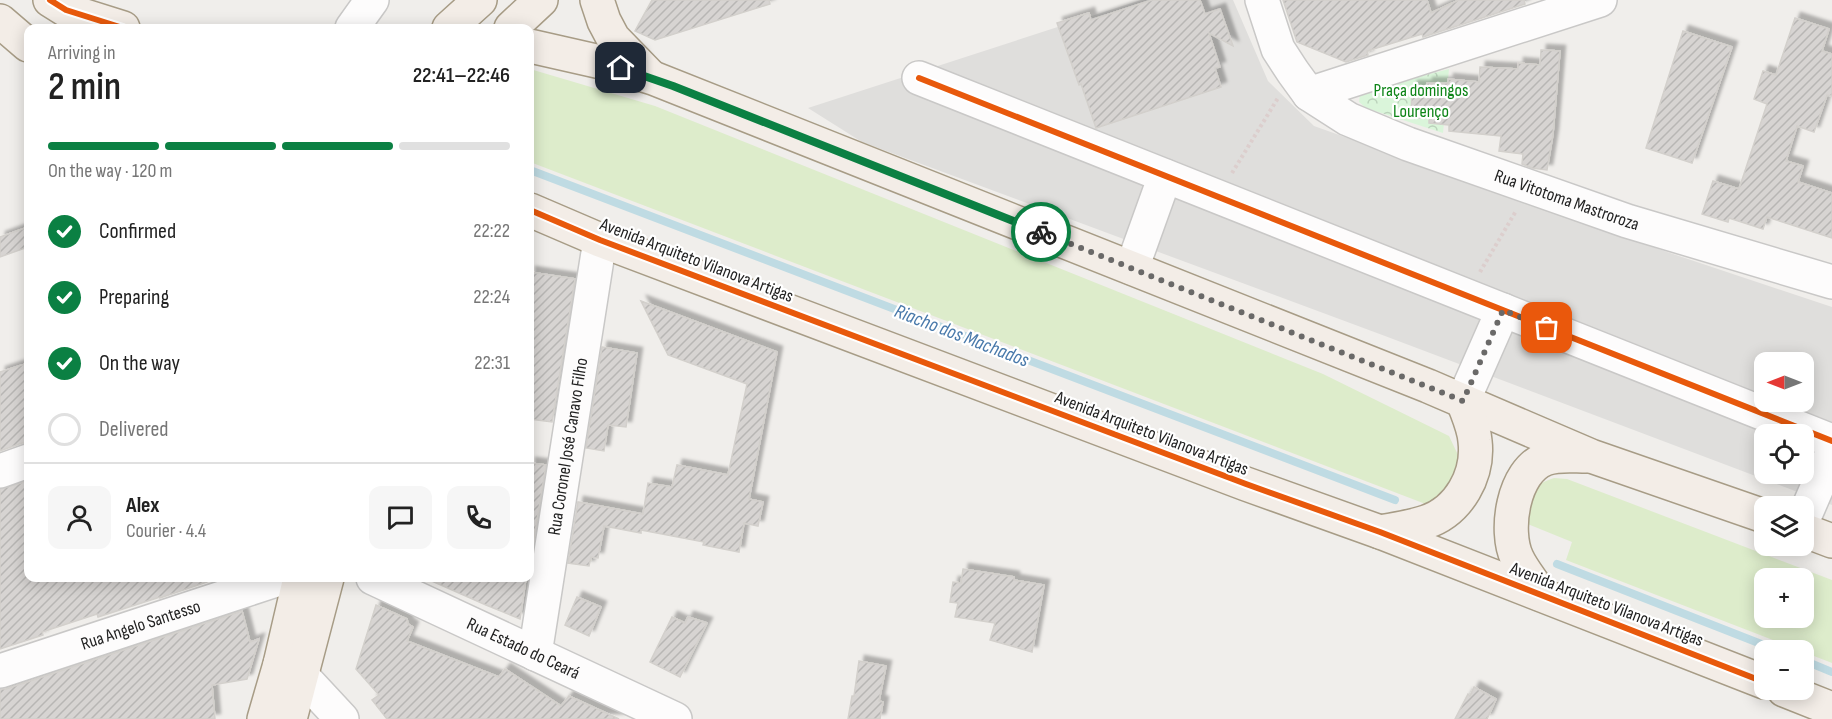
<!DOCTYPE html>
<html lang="en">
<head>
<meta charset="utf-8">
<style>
  :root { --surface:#fff; --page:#f6f6f6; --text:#222; --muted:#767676; --line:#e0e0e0; --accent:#0b8043 }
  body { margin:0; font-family:"Sofia Sans Condensed",sans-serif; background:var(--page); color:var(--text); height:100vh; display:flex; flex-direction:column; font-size:22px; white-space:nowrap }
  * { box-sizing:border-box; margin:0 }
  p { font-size:20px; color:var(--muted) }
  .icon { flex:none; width:33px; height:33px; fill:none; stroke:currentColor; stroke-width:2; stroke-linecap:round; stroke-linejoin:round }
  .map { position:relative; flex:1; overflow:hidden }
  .details { position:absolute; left:24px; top:24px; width:510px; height:558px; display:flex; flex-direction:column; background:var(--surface); border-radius:12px; box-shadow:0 3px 15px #0003 }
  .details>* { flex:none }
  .needle { width:39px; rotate:270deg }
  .controls { position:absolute; left:1754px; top:352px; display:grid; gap:12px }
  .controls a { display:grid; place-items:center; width:60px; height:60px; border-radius:12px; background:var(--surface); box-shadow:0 3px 15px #0003; font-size:30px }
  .pin { position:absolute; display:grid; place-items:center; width:51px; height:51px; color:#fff; margin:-26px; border-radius:12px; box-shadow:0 3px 9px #0006 }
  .courier { position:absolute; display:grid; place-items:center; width:60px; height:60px; margin:-30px; border:4px solid #0b8043; border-radius:50%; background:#fff; color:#222; box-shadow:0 2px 8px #0007 }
  .headline em { font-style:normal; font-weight:600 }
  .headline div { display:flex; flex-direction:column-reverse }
  .headline { display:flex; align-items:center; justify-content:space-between; height:102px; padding:0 24px }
  h1 { font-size:39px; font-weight:600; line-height:45px }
  .bar { display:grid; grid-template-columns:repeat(4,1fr); gap:9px 6px; align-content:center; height:72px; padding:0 24px }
  .bar i { height:8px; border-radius:4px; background:var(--line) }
  .bar .selected { background:var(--accent) }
  .bar p { grid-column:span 4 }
  .line { display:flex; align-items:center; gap:15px; padding:0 24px; border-top:2px solid var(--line) }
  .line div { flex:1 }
  .round { display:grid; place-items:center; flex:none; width:63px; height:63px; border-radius:12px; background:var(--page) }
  ol { padding:0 24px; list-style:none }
  li { display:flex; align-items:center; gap:18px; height:66px }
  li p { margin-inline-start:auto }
  li .icon { padding:6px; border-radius:50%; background:var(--accent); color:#fff; stroke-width:4 }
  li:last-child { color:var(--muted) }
  li i { width:33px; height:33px; border:3px solid var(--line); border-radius:50% }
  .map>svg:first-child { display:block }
  .residential { fill:#dfdedc; fill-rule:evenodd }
  .grass { fill:#ddeccb; fill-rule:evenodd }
  .park { fill:url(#park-crowns) }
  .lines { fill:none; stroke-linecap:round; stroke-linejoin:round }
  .stream { stroke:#bfdbe3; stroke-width:8 }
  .building { fill:url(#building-hatch); stroke:#d3d0cc; stroke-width:1.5; filter:url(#shadow) }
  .minor-casing { stroke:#c9c8c7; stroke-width:36 }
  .major-casing { stroke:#a79c86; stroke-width:36 }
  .path { stroke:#dccecd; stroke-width:4; stroke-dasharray:3 3; stroke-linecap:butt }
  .minor { stroke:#fdfcfc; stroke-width:33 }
  .major { stroke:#f3ede7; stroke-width:33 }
  .cycleway-casing { stroke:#fff; stroke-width:10 }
  .cycleway { stroke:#e8590c; stroke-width:6 }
  .done { stroke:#6a6968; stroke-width:6; stroke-dasharray:0 10.8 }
  .route { stroke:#0b8043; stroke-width:8 }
  .labels { text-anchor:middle; stroke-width:4.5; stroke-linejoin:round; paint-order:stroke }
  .park-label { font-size:18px; fill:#0c8416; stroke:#fff }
  .street-label { font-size:18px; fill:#222; stroke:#fff }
  .water-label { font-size:20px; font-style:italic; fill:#4a7aab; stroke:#fff }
</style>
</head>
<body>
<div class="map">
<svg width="1832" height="719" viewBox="0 0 1832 719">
  <defs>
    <pattern id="park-crowns" width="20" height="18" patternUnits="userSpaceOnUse" patternTransform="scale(1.5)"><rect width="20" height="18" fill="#daf5da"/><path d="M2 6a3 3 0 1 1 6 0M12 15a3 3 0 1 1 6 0" fill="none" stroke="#bbd2bb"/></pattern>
    <pattern id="building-hatch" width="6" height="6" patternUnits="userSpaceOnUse" patternTransform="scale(1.5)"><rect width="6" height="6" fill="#d7d4d2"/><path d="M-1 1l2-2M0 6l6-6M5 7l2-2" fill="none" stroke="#b8b6b4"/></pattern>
    <filter id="shadow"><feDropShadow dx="5.5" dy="-5.5" stdDeviation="1.5" flood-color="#0004"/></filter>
  </defs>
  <rect width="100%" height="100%" fill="#f0eeeb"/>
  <path class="residential" d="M1141,0H1233L1268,81L1314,126L1667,252L1832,307V505L1385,336L862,142L808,108ZM1764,363H1803V402H1764ZM1764,435H1803V474H1764Z"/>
  <g class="grass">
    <path d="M530,69L655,106L1323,374L1449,436L1459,457L1458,476L1436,508L530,162Z"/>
    <path d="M1554,478L1567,479L1832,580V663L1566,560L1572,542L1518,520C1527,496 1527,487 1554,478ZM1764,579H1803V618H1764Z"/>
  </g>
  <path class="park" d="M1449,69L1443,133L1366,108L1359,102L1360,94L1375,88Z"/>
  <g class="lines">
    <g class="stream">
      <path d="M530,170L1395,500"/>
      <path d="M1557,564L1779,651"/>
      <path d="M1803,660L1832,672"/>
    </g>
  </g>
  <g class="building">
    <path d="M652,0H769L770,4L655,40L635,31Z"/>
    <path d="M1152,0H1200L1205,14L1220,9L1233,46L1209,33L1220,67L1215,68L1221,87L1096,128L1081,84L1079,85L1057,23L1089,13L1091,20Z"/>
    <path d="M1283,0H1427L1431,13L1459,0H1524L1525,4L1423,37L1422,34L1367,51L1368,55L1346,62L1297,42Z"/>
    <path d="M1795,18L1829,29L1822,51L1832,54V96L1827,95L1814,132L1797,126L1786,161L1803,166L1798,182L1832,193V238L1767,217L1763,229L1729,218L1728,222L1702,214L1713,181L1739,189L1767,104L1754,99L1763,71L1776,75Z"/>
    <path d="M1683,31L1732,47L1692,163L1646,148Z"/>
    <path d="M1541,50L1560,51L1553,134L1547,170L1532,168L1522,164L1523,154L1499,151L1501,136L1449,131V125L1429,123V118H1411L1412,86H1427V83H1448V79L1479,82L1480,67L1518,69V63L1540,65Z"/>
    <path d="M28,227V247L0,257V237Z"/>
    <path d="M530,272L575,279L552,422L530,419Z"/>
    <path d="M641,301L777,352L749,499L763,502L758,526L744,523L739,552L703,545L704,542L641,530V533L604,526L598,558L591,557L589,566L568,563L578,502L643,514L648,483L672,487L677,465L728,475L747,384L668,355Z"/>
    <path d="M602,347L637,353L626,427L608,425L604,451L586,448Z"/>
    <path d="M28,363V443H22L0,451V372Z"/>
    <path d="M530,463L546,465L531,557L530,556Z"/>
    <path d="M28,481V578H207V582L160,598V597L98,617L97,614L42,632L43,635L0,649V489Z"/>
    <path d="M963,569L1014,577V580L1044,585L1032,652L990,640L995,623L955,617L958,603L950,602L953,582L961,583Z"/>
    <path d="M425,578H526L520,619L486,605Z"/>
    <path d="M577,597L601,607L589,636L565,625Z"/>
    <path d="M376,605L407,619L408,624L413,627L407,641L499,677L505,669L561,706L569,696L619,719H387L372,700L379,695L356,669Z"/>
    <path d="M242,611L250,642L259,639L247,679L212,685L215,719H0V689H6Z"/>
    <path d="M672,617L685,623L688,617L707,623L680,677L650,662Z"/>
    <path d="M859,661L886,666L879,701L883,702L880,719H848L852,696H854Z"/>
    <path d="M1474,687L1496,699L1487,719H1455L1468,694L1470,696Z"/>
  </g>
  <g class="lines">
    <defs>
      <g id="minor">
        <path id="s1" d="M1262,0L1278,49L1293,72L1309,94L1348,119L1408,144L1627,221L1832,282"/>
        <path d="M352,28L372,0"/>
        <path d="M919,78L1832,441"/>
        <path d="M1309,94L1600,0"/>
        <path d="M1132,268L1165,176"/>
        <path d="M1463,401L1503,310"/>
        <path d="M0,471L28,461"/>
        <path d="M1803,520L1832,453"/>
        <path id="s2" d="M373,578L675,719"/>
        <path id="s3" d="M535,654L600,240"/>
        <path d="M280,664L302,676L342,719"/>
        <path id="s4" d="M0,671L282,578"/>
      </g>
      <g id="major">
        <path d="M50,0L66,10L123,28"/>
        <path d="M597,0L604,21L613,38L649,75"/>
        <path d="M0,21L28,45"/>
        <path d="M449,28L480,0"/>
        <path d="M511,28L541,0"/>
        <path d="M530,46L605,63L653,78L1428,386L1591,456L1764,516"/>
        <path d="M530,210L600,240L1246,484L1380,532L1764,682"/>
        <path d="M1803,530L1832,541"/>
        <path d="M1380,532C1396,529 1411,527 1426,522C1459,511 1479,475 1475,441C1474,427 1467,413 1463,401"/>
        <path d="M1540,594C1533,582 1523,571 1517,558C1504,531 1513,471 1545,459C1557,454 1573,456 1586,456"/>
        <path d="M1784,690L1832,709"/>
        <path d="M264,719L280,664L300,578"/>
        <path d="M290,719L327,578"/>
      </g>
    </defs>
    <use href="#minor" class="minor-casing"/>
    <use href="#major" class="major-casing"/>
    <g class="path">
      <path d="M1232,173L1278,98"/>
      <path d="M1480,272L1516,211"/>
    </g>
    <use href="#minor" class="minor"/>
    <use href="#major" class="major"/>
    <defs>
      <g id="cycleway">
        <path d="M50,0L66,10L123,28"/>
        <path d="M919,78L1832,441"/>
        <path d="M530,210L600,240L1246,484L1380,532L1764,682"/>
      </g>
    </defs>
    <use href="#cycleway" class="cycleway-casing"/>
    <use href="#cycleway" class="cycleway"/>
  </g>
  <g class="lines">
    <path class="done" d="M1041,232L1463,401L1503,310L1547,328"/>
    <path class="route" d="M621,68L673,86L1041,232"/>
  </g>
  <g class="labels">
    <g class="park-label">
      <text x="1421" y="96">Praça domingos<tspan x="1421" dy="21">Lourenço</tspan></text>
    </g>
    <g class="street-label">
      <text dy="6" stroke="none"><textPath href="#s1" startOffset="386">Rua Vitotoma Mastroroza</textPath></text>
      <text transform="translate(697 260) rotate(21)" y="6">Avenida Arquiteto Vilanova Artigas</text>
      <text transform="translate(1152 433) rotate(21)" y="6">Avenida Arquiteto Vilanova Artigas</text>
      <text dy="6" stroke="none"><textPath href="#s3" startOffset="210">Rua Coronel José Canavo Filho</textPath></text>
      <text transform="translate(1607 604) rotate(21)" y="6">Avenida Arquiteto Vilanova Artigas</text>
      <text dy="6" stroke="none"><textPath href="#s4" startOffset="148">Rua Angelo Santesso</textPath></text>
      <text dy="6" stroke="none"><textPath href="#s2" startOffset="166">Rua Estado do Ceará</textPath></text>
    </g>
    <g class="water-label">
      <text transform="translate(962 335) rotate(21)" y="7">Riacho dos Machados</text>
    </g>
  </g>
</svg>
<div class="controls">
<a><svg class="needle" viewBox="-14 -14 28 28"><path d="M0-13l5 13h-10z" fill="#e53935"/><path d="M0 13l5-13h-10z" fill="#767676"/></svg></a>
<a><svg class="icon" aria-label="locate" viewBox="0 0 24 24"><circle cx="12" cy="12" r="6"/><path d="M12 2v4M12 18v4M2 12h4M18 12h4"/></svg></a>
<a><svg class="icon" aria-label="layers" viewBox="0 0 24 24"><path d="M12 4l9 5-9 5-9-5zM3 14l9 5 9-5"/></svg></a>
<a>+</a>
<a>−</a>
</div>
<div class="pin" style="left:1547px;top:328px;background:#ea580c"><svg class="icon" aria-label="bag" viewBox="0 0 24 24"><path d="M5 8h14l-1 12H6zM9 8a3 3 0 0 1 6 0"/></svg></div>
<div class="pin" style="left:621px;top:68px;background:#1f2937"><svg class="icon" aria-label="home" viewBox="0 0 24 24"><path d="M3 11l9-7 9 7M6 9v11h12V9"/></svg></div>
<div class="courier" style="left:1041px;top:232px"><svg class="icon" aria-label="bike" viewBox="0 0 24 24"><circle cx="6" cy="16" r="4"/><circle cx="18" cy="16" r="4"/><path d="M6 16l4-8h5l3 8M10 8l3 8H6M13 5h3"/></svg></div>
<section class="details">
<div class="headline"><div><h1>2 min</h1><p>Arriving in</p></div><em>22:41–22:46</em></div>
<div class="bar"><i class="selected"></i><i class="selected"></i><i class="selected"></i><i></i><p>On the way · 120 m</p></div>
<ol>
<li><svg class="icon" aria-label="check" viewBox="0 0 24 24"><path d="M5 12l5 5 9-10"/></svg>Confirmed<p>22:22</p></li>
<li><svg class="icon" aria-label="check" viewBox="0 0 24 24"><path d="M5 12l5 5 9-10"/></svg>Preparing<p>22:24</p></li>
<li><svg class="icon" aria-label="check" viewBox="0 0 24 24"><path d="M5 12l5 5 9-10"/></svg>On the way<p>22:31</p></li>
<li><i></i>Delivered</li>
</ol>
<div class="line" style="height:108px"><a class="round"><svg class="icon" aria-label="person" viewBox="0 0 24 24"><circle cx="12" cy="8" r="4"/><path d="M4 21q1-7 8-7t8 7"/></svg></a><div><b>Alex</b><p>Courier · 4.4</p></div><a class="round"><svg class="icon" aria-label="chat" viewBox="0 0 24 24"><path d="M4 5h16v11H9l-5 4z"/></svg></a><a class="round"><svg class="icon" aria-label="phone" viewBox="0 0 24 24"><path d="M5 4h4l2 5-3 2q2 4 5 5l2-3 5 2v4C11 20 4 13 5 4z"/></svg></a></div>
</section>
</div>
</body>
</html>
